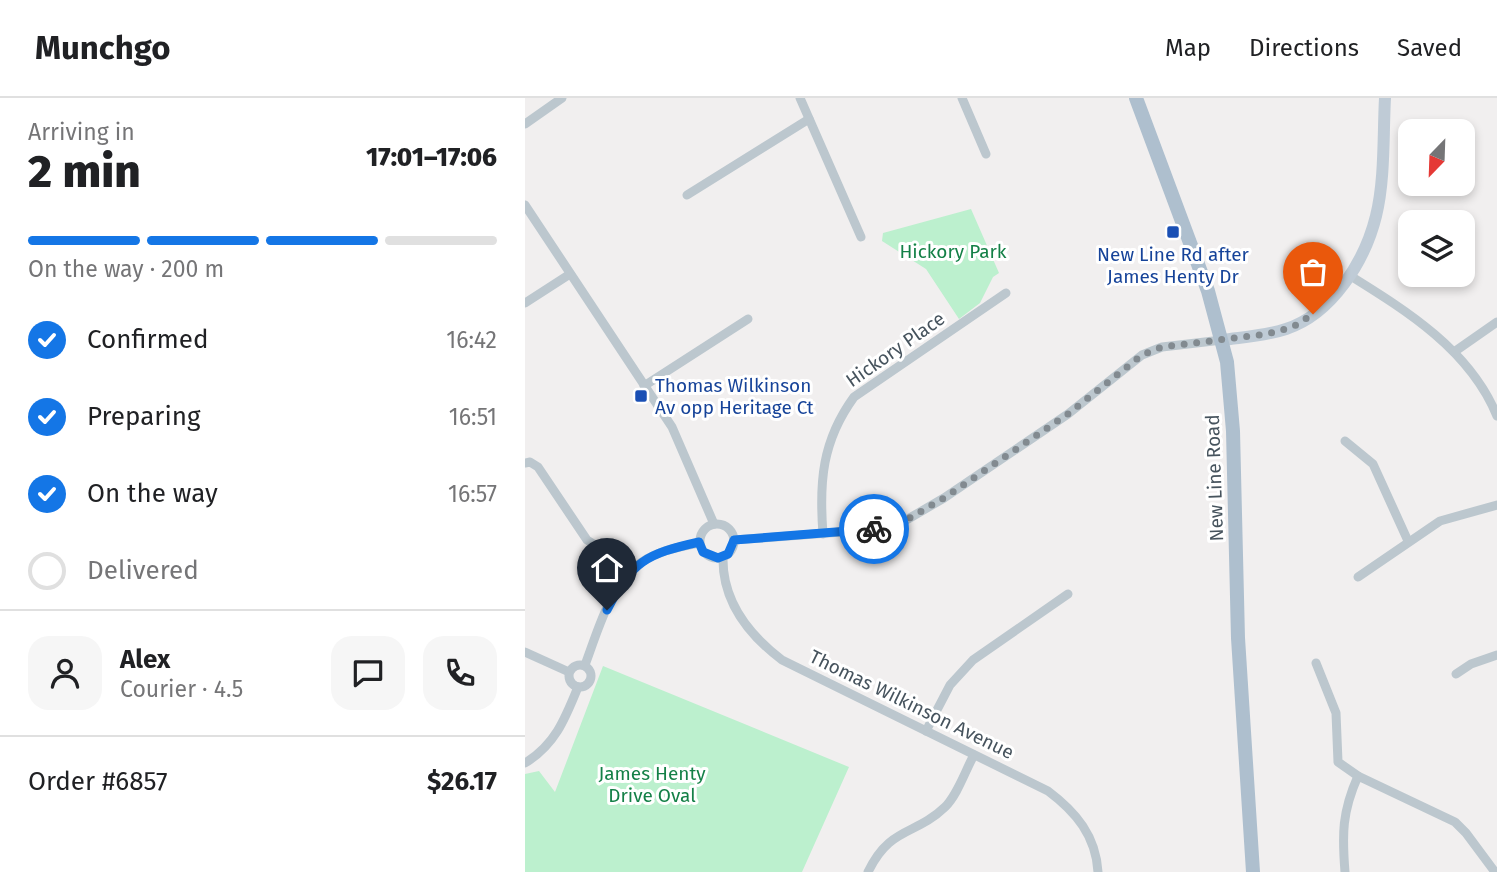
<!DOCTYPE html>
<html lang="en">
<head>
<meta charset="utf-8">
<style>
  :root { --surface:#fff; --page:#f6f6f6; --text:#202124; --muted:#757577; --line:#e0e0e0; --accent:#1476e6 }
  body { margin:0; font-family:"Fira Sans",sans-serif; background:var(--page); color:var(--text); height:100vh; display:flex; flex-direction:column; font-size:26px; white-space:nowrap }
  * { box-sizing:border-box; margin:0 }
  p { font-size:23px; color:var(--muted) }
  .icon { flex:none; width:38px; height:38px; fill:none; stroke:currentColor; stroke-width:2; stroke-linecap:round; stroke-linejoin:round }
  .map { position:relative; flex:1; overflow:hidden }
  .details { display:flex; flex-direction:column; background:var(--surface); width:525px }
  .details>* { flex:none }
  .needle { width:46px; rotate:203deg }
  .controls { position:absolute; left:873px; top:21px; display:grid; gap:14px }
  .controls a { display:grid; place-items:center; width:77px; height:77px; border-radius:14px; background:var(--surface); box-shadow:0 4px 10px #0003; font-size:35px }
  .pin { position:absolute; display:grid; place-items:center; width:60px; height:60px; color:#fff; margin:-72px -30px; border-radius:50% 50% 50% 0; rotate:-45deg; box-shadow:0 0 7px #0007 }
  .pin .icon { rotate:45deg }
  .courier { position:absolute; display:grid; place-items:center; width:70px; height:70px; margin:-35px; border:5px solid #1476e6; border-radius:50%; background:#fff; color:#222; box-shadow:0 2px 9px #0007 }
  .headline em { font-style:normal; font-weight:800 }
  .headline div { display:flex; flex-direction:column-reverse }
  .headline { display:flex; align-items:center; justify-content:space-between; height:119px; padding:0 28px }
  h1 { font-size:46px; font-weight:800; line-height:52px }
  .bar { display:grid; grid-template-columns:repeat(4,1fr); gap:10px 7px; align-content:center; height:84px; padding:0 28px }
  .bar i { height:9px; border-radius:5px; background:var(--line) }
  .bar .on { background:var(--accent) }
  .bar p { grid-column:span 4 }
  .line { display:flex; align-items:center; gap:18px; padding:0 28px; border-top:2px solid var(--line) }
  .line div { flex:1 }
  .round { display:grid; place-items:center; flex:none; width:74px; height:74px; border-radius:21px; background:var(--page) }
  ol { padding:0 28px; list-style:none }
  li { display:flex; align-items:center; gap:21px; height:77px }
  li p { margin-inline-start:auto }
  li .icon { padding:7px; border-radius:50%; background:var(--accent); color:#fff; stroke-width:4 }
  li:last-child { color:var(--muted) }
  li i { width:38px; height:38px; border:4px solid var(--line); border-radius:50% }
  header { display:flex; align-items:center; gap:42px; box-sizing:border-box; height:98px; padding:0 35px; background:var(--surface); border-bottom:2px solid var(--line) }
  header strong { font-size:33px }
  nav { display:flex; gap:38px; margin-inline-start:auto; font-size:24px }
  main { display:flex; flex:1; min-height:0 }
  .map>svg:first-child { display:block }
  .green { fill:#bcf0ce }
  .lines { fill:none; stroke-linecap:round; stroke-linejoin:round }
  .street { stroke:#bcc7ce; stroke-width:9 }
  .secondary { stroke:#bfcbd6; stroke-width:12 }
  .primary { stroke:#aebfce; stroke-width:14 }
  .done { stroke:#828a90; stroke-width:7; stroke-dasharray:0 12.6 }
  .route { stroke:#1476e6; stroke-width:9 }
  .transit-dot { fill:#1a4fb4; stroke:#fff; stroke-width:2.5 }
  .labels { text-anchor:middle; stroke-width:6; stroke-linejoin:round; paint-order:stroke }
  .park-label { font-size:19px; fill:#148047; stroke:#fff }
  .transit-label { font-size:19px; fill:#164399; stroke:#fff }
  .street-label { font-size:19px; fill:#46535d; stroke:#fff }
</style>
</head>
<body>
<header>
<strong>Munchgo</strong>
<nav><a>Map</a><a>Directions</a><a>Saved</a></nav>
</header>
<main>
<section class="details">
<div class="headline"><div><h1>2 min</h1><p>Arriving in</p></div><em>17:01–17:06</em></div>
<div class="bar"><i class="on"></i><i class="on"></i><i class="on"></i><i></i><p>On the way · 200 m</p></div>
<ol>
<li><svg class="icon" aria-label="check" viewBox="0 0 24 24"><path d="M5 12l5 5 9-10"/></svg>Confirmed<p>16:42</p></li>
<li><svg class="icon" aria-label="check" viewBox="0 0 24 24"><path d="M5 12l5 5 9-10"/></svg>Preparing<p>16:51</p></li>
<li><svg class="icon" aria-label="check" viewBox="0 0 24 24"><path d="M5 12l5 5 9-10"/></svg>On the way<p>16:57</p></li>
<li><i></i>Delivered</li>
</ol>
<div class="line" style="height:126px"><a class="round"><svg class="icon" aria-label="person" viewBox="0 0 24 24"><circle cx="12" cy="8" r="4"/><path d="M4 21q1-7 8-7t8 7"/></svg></a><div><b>Alex</b><p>Courier · 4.5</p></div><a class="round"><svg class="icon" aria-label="chat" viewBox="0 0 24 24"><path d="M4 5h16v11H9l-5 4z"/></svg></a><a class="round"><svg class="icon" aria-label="phone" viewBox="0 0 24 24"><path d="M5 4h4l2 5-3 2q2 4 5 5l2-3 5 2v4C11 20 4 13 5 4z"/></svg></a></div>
<div class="line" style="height:91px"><div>Order #6857</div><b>$26.17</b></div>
</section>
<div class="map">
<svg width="972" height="774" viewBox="0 0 972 774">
  <rect width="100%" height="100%" fill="#f1efef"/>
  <g class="green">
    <path d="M446,111L474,175L468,179L455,205L434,221L401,171L357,143L358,135Z"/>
    <path d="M78,568L324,669L277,774H0V676L14,673L30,694Z"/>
  </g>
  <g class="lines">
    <g class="street">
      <path d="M275,0L336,139"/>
      <path d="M437,0L461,56"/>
      <path d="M0,26L37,0"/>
      <path d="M162,97L284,21"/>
      <path d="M0,107L147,329L189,426"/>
      <path d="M824,177C882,213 945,252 972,318"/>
      <path d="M0,205L45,176"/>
      <path d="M929,254L972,224"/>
      <path d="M119,288L223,221"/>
      <path d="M820,343L848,366L883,443"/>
      <path d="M0,365L5,364L13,369L62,442L108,470"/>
      <circle cx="192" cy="443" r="17"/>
      <path d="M298,436C294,384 297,343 329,299L481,195"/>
      <path d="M209,442L356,431L383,421L419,400L543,316L617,257L637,249L697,242"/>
      <path d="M198,459C197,504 224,537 257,562L523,693C551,714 571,738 573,774"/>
      <path d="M833,479L915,423L972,407"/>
      <path d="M0,554L44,574"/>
      <path d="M791,565L811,615L813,664L833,678"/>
      <circle cx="55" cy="578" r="11"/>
      <path d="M60,567C71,538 84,491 109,470C127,454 152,449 174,445"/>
      <path d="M931,576L946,566L972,557"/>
      <path d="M401,633L425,587L448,562L543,496"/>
      <path d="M0,665C30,647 40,621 53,589"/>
      <path d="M343,774C365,728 390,738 420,709C433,696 440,673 449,657"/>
      <path d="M820,774C817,736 817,714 833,678L930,724L941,735L970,774"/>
    </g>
    <path class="secondary" d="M697,242C718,239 740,238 761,231C807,216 840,163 851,118C860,82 858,37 860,0"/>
    <path class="primary" d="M611,0L683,193L702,264L708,333L713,540L728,774"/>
  </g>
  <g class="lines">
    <path class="done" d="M349,431L383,421L419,400L543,316L617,257L637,249L742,236L768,229L788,216"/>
    <path class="route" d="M82,512C107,463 121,456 174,444L178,454L193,460L203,456L209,442L349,431"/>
  </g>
  <g class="transit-dot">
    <rect x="641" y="127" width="14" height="14" rx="3.5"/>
    <rect x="109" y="291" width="14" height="14" rx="3.5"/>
  </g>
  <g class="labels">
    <g class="park-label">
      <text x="428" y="160">Hickory Park</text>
      <text x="127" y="682">James Henty<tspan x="127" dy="22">Drive Oval</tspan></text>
    </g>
    <g class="transit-label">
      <text x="648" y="163">New Line Rd after<tspan x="648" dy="22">James Henty Dr</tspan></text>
      <text x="130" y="294" text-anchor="start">Thomas Wilkinson<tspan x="130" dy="22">Av opp Heritage Ct</tspan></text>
    </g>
    <g class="street-label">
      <text transform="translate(370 251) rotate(-35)" y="7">Hickory Place</text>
      <text transform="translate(689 380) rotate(-92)" y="7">New Line Road</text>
      <text transform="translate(387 606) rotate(26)" y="7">Thomas Wilkinson Avenue</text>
    </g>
  </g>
</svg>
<div class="controls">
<a><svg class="needle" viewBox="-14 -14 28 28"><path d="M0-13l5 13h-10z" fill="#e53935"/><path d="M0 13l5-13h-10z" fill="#757577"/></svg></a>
<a><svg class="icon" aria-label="layers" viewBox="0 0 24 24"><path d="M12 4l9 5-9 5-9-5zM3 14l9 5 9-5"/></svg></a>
</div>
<div class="pin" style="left:788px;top:216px;background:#ea580c"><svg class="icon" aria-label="bag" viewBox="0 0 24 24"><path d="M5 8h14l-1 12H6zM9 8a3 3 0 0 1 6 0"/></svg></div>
<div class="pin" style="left:82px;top:512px;background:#1f2937"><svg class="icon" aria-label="home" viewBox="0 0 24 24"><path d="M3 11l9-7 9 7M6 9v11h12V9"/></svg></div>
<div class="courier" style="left:349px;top:431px"><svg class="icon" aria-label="bike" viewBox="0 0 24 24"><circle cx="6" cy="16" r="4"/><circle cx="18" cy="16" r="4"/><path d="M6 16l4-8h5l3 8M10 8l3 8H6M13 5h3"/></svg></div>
</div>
</main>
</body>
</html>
